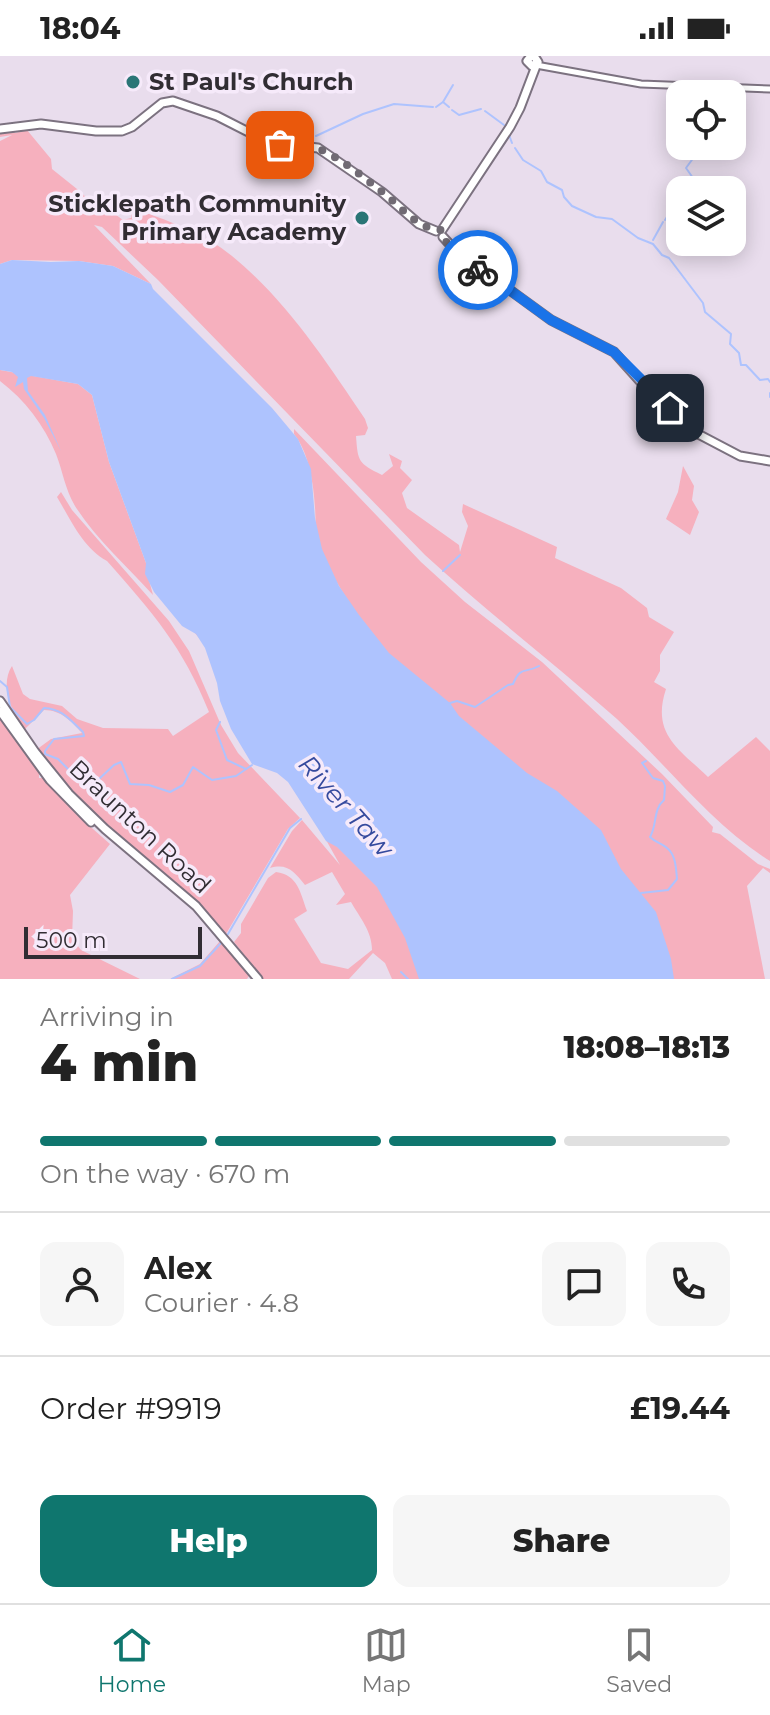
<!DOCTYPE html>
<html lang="en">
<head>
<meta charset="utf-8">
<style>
  :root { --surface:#fff; --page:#f6f6f6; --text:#222; --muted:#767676; --line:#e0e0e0; --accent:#0f766e }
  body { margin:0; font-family:Montserrat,sans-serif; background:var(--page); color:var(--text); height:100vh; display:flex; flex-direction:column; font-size:30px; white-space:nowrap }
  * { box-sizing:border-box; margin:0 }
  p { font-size:26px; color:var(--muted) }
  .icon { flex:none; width:44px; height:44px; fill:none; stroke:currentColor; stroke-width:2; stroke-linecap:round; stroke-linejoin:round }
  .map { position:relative; height:923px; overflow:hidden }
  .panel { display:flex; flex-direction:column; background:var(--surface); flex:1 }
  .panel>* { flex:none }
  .buttons { position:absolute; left:666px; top:24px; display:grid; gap:16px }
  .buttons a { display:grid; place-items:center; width:80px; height:80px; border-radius:16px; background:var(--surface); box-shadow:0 4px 20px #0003; font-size:40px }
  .scale { position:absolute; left:24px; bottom:20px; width:178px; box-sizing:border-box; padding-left:8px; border:4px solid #312d33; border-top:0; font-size:22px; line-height:28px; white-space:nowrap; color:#312d33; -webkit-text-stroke:6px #f6eafa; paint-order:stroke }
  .pin { position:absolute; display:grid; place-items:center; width:68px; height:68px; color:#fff; margin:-34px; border-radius:16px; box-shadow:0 4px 12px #0006 }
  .courier { position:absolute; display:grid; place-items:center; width:80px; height:80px; margin:-40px; border:6px solid #1a73e8; border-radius:50%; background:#fff; color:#222; box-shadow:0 2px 10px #0007 }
  .headline em { font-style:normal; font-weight:800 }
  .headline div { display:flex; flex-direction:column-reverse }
  .headline { display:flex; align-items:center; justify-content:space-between; height:136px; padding:0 40px }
  h1 { font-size:52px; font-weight:800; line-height:60px }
  .bar { display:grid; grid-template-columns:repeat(4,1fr); gap:12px 8px; align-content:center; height:96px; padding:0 40px }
  .bar i { height:10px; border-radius:6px; background:var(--line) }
  .bar .on { background:var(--accent) }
  .bar p { grid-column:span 4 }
  .line { display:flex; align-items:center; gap:20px; padding:0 40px; border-top:2px solid var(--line) }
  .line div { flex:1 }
  .round { display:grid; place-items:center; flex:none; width:84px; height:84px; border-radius:16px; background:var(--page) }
  .cta { display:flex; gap:16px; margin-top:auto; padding:16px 40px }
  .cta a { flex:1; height:92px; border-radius:16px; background:var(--accent); color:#fff; font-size:32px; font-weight:800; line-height:92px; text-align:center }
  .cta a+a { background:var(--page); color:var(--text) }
  .status { display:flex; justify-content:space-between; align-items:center; height:56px; padding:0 40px; background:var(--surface); direction:ltr }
  .status svg { height:22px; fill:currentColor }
  .menu { display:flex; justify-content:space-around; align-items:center; height:112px; border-top:2px solid var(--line); background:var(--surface); font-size:22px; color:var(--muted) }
  .menu a { display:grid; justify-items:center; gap:4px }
  .menu .on { color:var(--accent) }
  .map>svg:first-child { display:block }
  .green { fill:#f6b0be }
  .water { fill:#aec3fe }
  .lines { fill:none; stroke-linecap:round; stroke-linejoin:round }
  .stream { stroke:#aec3fe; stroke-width:2 }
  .minor-casing { stroke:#7c7280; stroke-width:9 }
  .major-casing { stroke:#7c7280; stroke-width:11 }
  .minor { stroke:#fff; stroke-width:5 }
  .major { stroke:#fff; stroke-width:7 }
  .done { stroke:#716b74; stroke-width:8; stroke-dasharray:0 14.4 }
  .route { stroke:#1a73e8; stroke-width:10 }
  .poi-dot { fill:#2a7576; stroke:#f6eafa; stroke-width:3 }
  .labels { text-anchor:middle; stroke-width:7; stroke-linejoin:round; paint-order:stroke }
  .poi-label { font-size:24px; font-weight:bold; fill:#312d33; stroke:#f6eafa; text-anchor:start }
  .street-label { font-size:24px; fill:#312d33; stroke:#f6eafa }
  .water-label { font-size:26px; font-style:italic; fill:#354a9e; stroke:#f6eafa }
</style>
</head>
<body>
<div class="status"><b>18:04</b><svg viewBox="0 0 49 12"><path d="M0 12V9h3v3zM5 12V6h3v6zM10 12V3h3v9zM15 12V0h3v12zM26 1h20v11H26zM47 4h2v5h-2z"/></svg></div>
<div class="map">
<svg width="770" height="923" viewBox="0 0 770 923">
  <rect width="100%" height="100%" fill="#e9dded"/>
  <g class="green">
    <path d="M14,74L15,77L27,74L51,103L52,113L82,137L97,154L104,155V150L123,164L131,162L132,152C166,164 203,176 232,200C286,244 326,305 365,363L368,372L365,379L356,380C358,406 358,407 382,419L393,410L389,398L402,405L400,412L412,424L402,437L407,452L459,489L460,496L468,470L462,456L463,448L557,491L555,502L621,532L647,552L649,561L674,576L660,599V615L654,626L666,633C651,678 679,693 708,721L756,681L770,695V805C711,768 668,710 617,663C554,607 487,556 425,499L158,224L102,171L94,169L151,228L113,210L79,205L12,204L0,208V85L12,79L0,81V77Z"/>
    <path d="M0,314L78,328L92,339L109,406L146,507L193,546L219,626L207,591L149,524L153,539C127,510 96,483 75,450C65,433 63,416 56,398C44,369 25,344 0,325Z"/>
    <path d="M294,373L421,506L465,546L542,606L662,718L713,771L712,776L720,778L758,808L770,813V817L763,812L747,830L765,923H575L315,490C317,458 315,404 294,378Z"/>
    <path d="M683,410L694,430L692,444L699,456L690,479L666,463L678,436Z"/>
    <path d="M61,436L72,454L169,565L189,595L221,669L238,697L300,762L288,773L226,878C193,841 150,802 112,776C87,759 56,718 36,694L51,683L82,677C71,665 61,654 44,654L25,673C10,656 0,628 12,610L23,638L30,643L62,650L77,663L103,672L168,673L173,680L209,656C183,591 153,557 107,505C82,491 71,464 57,441Z"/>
    <path d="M0,663L39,716V722H43L76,758L110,788L70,839L73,855L72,883L81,894L140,923H0Z"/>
    <path d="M271,699L458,923H392L385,907L373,897L349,923H263L234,886L241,877V868L268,822L276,816C298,819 300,836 307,855L294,863L321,907L348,913L372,894C372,875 360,862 351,846L336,849L345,838L332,816L305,829C294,816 288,807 270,812L292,775L302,764L340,809L311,757Z"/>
    <path d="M220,885L249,920L247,923H170L200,908Z"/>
  </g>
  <path class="water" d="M12,204L51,206L79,205L113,210L151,228L153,233L272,352L298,383L311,413L315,462L322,493L339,530L359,559L389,597L450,647L459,660L527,717L557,735L601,774L621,813L656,856L671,903L674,923H419L405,882L377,831L337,791L326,785L288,726L277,717L252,708L231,673L220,645L217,627L205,592L196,578L182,570L154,536L145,518L146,507L109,406L92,339L78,328L31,320L27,322L28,335L45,359L61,395L44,362L24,333L23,326L15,331L18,321L12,316L0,314V208Z"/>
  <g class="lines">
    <g class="stream">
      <path d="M728,38L729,36"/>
      <path d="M443,46L453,29"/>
      <path d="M436,51L443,46L449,51"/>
      <path d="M452,54L459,59L481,53"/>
      <path d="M485,55L504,69"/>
      <path d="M509,79L512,87"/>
      <path d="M316,80L363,58L394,48L433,51"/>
      <path d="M515,92L523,104L541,115L547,126L562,134L564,141L572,150L596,161L612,163L638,182L653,188L662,199L669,202L703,247L705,256L731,278L730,288L739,297L741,309H746L760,324L768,323L770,326"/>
      <path d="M685,134L693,122L686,112L702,90"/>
      <path d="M665,164L680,141"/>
      <path d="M653,184L663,166"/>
      <path d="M770,337V341"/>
      <path d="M443,515L460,499"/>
      <path d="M0,625L7,631L10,651L27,668L34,664L44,652C63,653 70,664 83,676L84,680L54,683L45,695V698L58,703L77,722L99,723L114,709L121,706L130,728L149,729L170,736L183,729L193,711L212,724L236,720L252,709"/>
      <path d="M450,647L457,645L475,651L508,629L513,628C521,609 525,618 539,610"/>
      <path d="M220,666L216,674L227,704L246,713"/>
      <path d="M641,837L668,834L677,823C676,813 676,799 667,792C662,787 656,787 650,781C657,770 653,753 664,744L665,730L663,725L653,722L642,707L646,705"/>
      <path d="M228,878L290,772L301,763"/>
      <path d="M401,916L408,923"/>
      <path d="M172,923L200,910L221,887"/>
    </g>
    <defs>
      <path id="minor" d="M536,9L641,28L770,33"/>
      <g id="major">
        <path d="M531,0L527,5L532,10L538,6L534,0"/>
        <path d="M0,73L41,68L96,75H122L132,71L162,47L173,45L217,60L270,87L318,92L382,136L419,168L436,175"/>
        <path d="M442,174L510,71L520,52L536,10"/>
        <path d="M443,181L467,207L507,232L551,264L614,296L648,334L700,379L740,400L770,405"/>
        <path d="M0,645L35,696L69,738L105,773L196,850L258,923"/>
        <path d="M0,655L50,724L91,766"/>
      </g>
    </defs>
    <use href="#minor" class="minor-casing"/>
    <use href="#major" class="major-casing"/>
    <use href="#minor" class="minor"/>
    <use href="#major" class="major"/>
  </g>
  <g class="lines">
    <path class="done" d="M280,89C292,90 306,87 317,92C339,101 362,120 381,135C401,150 417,174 442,174C444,191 463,204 478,214"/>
    <path class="route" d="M478,214L507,232L551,264L614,296L670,352"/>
  </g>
  <g class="poi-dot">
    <circle cx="133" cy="26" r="8"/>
    <circle cx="362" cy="162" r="8"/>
  </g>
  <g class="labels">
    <g class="poi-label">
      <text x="149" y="34">St Paul's Church</text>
      <text x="346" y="156" text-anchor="end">Sticklepath Community<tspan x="346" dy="28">Primary Academy</tspan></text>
    </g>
    <g class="street-label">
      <text transform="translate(140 771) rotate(43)" y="8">Braunton Road</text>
    </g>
    <g class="water-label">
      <text transform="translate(346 750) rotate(48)" y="9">River Taw</text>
    </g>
  </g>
</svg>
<div class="buttons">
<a><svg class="icon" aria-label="locate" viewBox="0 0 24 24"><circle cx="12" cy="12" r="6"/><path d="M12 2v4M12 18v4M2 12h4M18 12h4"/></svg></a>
<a><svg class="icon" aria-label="layers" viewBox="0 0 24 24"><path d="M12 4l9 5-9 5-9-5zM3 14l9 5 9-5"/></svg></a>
</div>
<div class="scale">500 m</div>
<div class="pin" style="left:280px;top:89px;background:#ea580c"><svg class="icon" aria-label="bag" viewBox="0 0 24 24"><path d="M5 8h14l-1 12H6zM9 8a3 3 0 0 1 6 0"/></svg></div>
<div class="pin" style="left:670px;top:352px;background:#1f2937"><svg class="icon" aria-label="home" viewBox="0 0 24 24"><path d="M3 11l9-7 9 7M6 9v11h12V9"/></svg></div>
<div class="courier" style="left:478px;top:214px"><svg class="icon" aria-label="bike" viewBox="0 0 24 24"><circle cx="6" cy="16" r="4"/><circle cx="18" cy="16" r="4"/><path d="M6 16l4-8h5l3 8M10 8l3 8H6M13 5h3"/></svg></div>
</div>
<section class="panel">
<div class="headline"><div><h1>4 min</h1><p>Arriving in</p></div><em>18:08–18:13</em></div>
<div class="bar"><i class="on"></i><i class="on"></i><i class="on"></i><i></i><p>On the way · 670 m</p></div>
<div class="line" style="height:144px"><a class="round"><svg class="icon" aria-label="person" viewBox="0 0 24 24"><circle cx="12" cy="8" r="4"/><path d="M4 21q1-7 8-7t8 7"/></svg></a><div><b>Alex</b><p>Courier · 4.8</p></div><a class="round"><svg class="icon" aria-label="chat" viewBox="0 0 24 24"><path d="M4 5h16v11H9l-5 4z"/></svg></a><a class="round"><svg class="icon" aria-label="phone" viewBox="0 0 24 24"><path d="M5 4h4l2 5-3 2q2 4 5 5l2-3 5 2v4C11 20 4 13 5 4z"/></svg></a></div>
<div class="line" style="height:104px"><div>Order #9919</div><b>£19.44</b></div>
<div class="cta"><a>Help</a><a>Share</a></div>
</section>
<nav class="menu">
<a class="on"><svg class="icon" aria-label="home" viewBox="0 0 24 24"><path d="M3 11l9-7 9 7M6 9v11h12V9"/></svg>Home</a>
<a><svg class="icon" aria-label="map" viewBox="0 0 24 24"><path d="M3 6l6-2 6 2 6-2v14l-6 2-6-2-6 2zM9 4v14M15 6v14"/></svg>Map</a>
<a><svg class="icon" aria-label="saved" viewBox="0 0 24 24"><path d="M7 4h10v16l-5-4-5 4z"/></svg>Saved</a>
</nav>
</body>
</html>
